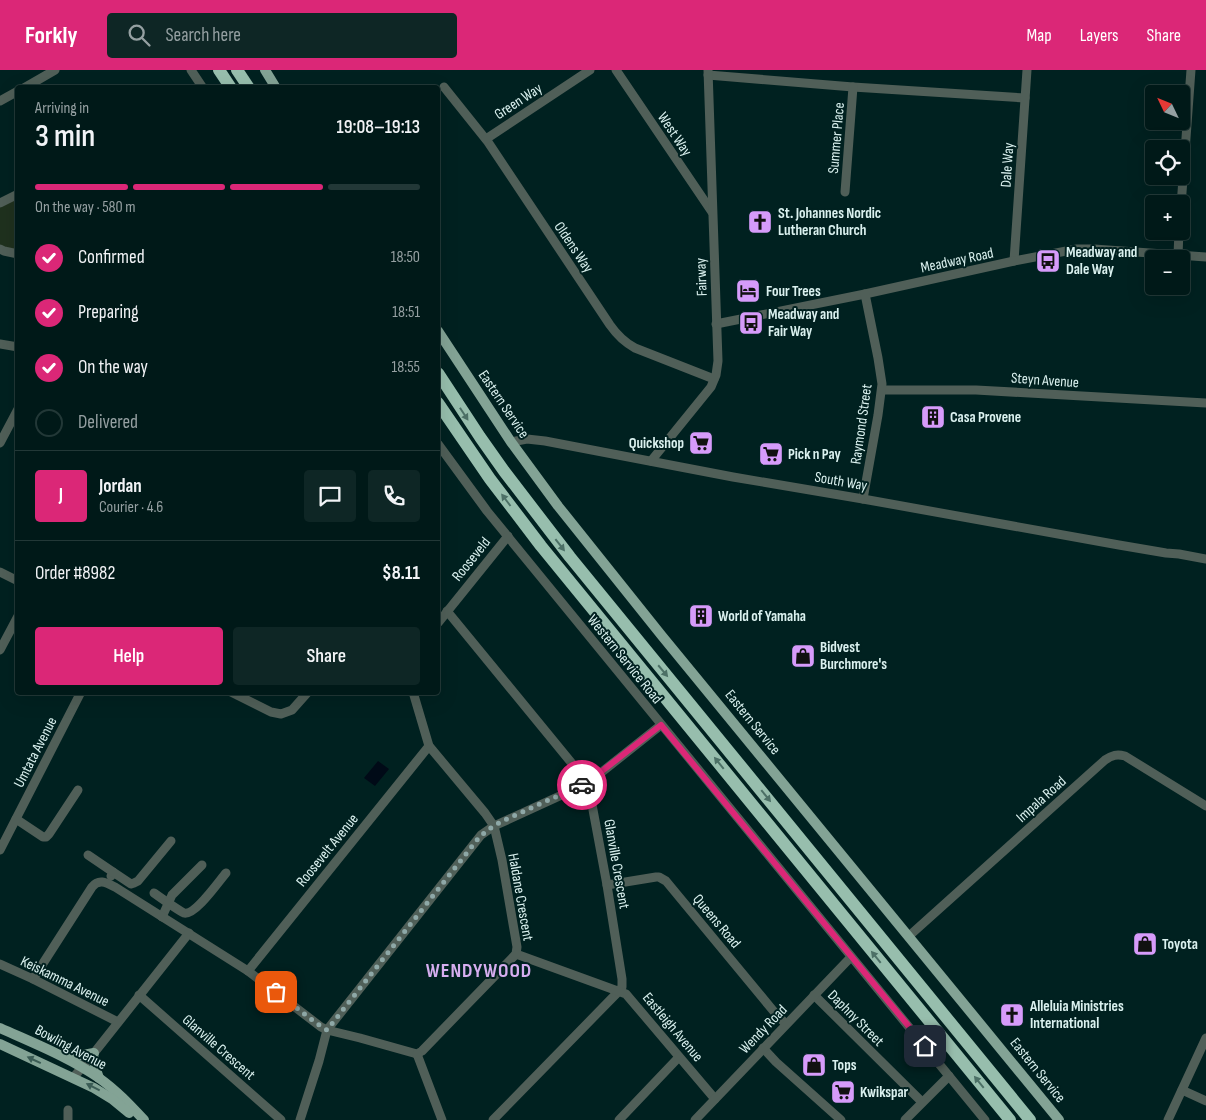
<!DOCTYPE html>
<html lang="en">
<head>
<meta charset="utf-8">
<style>
  :root { --surface:#001918; --page:#0e2625; --text:#f1f3f6; --muted:#95a0a2; --line:#223837; --accent:#db2777 }
  body { margin:0; font-family:"Sofia Sans Condensed",sans-serif; background:var(--page); color:var(--text); height:100vh; display:flex; flex-direction:column; font-size:19px; white-space:nowrap }
  * { box-sizing:border-box; margin:0 }
  p { font-size:16px; color:var(--muted) }
  .icon { flex:none; width:28px; height:28px; fill:none; stroke:currentColor; stroke-width:2; stroke-linecap:round; stroke-linejoin:round }
  .map { position:relative; flex:1; overflow:hidden }
  .details { position:absolute; left:15px; top:15px; width:425px; height:610px; display:flex; flex-direction:column; background:var(--surface); border-radius:5px; box-shadow:0 5px 20px #0002,0 0 0 1px var(--line) }
  .details>* { flex:none }
  .needle { width:32px; rotate:313deg }
  .fabs { position:absolute; left:1145px; top:15px; display:grid; gap:10px }
  .fabs a { display:grid; place-items:center; width:45px; height:45px; border-radius:5px; background:var(--surface); box-shadow:0 5px 20px #0002,0 0 0 1px var(--line); font-size:25px }
  .pin { position:absolute; display:grid; place-items:center; width:42px; height:42px; color:#fff; margin:-21px; border-radius:10px; box-shadow:0 2px 8px #0006 }
  .courier { position:absolute; display:grid; place-items:center; width:50px; height:50px; margin:-25px; border:4px solid #db2777; border-radius:50%; background:#fff; color:#222; box-shadow:0 1px 6px #0007 }
  .head em { font-style:normal; font-weight:600 }
  .head div { display:flex; flex-direction:column-reverse }
  .head { display:flex; align-items:center; justify-content:space-between; height:85px; padding:0 20px }
  h1 { font-size:32px; font-weight:600; line-height:38px }
  .bar { display:grid; grid-template-columns:repeat(4,1fr); gap:8px 5px; align-content:center; height:60px; padding:0 20px }
  .bar i { height:6px; border-radius:4px; background:var(--line) }
  .bar .current { background:var(--accent) }
  .bar p { grid-column:span 4 }
  .line { display:flex; align-items:center; gap:12px; padding:0 20px; border-top:1px solid var(--line) }
  .line div { flex:1 }
  .round { display:grid; place-items:center; flex:none; width:52px; height:52px; border-radius:5px; background:var(--page) }
  ol { padding:0 20px; list-style:none }
  li { display:flex; align-items:center; gap:15px; height:55px }
  li p { margin-inline-start:auto }
  li .icon { padding:5px; border-radius:50%; background:var(--accent); color:#fff; stroke-width:4 }
  li:last-child { color:var(--muted) }
  li i { width:28px; height:28px; border:2px solid var(--line); border-radius:50% }
  .button { display:flex; gap:10px; margin-top:auto; padding:10px 20px }
  .button a { flex:1; height:58px; border-radius:5px; background:var(--accent); color:#fff; font-size:20px; font-weight:600; line-height:58px; text-align:center }
  .button a+a { background:var(--page); color:var(--text) }
  header { display:flex; align-items:center; gap:30px; box-sizing:border-box; height:70px; padding:0 25px; background:var(--accent); color:#fff }
  header strong { font-size:24px }
  nav { display:flex; gap:28px; margin-inline-start:auto; font-size:18px }
  .search { width:350px; height:45px; background:var(--page); display:flex; align-items:center; gap:12px; box-sizing:border-box; padding:0 18px; border-radius:5px; color:var(--muted); font-size:19px }
  .map>svg:first-child { display:block }
  .green { fill:#1f311e }
  .water { fill:#000a17 }
  .lines { fill:none; stroke-linecap:round; stroke-linejoin:round }
  .minor { stroke:#505f58; stroke-width:9 }
  .major { stroke:#83a395; stroke-width:10 }
  .highway { stroke:#97bead; stroke-width:12 }
  .oneway { fill:#4c7066 }
  .oneway2 { fill:#3b5c55 }
  .done { stroke:#8ea8a7; stroke-width:5; stroke-dasharray:0 9 }
  .route { stroke:#db2777; stroke-width:6 }
  .labels { text-anchor:middle; stroke-width:4; stroke-linejoin:round; paint-order:stroke }
  .street-label { font-size:15px; fill:#daf1ef; stroke:#002120 }
  .poi-label { font-size:15px; font-weight:bold; fill:#daf1ef; stroke:#002120; text-anchor:start }
  .district-label { font-size:20px; font-weight:bold; letter-spacing:1px; fill:#d6aef0; stroke:#002120 }
</style>
</head>
<body>
<header>
<strong>Forkly</strong>
<div class="search"><svg class="icon" aria-label="search" viewBox="0 0 24 24"><circle cx="10" cy="10" r="6"/><path d="M15 15l6 6"/></svg>Search here</div>
<nav><a>Map</a><a>Layers</a><a>Share</a></nav>
</header>
<div class="map">
<svg width="1206" height="1050" viewBox="0 0 1206 1050">
  <rect width="100%" height="100%" fill="#002120"/>
  <path class="green" d="M17,124V182L0,176V133Z"/>
  <path class="water" d="M378,691L389,699L375,716L364,708Z"/>
  <g class="lines">
    <g class="minor">
      <path d="M191,0L203,18"/>
      <path d="M616,0L712,142"/>
      <path d="M708,5L853,17L1025,28"/>
      <path d="M444,17L488,72L610,255C617,265 624,272 635,278L714,309"/>
      <path d="M24,18L55,0"/>
      <path d="M0,31L18,21"/>
      <path d="M486,69L590,0"/>
      <path d="M845,122L853,17"/>
      <path d="M0,133L18,124"/>
      <path d="M1181,136L1191,0"/>
      <path d="M0,179L4,181L18,184"/>
      <path d="M1178,185L1179,161"/>
      <path d="M1014,191L1027,0"/>
      <path d="M716,254L865,224L1014,191L1077,179H1094L1206,187"/>
      <path d="M0,274L18,277"/>
      <path d="M882,320H976L1206,333"/>
      <path d="M511,372L527,369L545,371L733,407L863,429L1119,475L1166,483L1179,484L1206,489"/>
      <path d="M0,373L18,339"/>
      <path d="M438,374L487,441L540,506L985,1050"/>
      <path d="M651,391L711,317L716,305L718,291L708,0"/>
      <path d="M863,429L878,345L882,314L878,288L865,224"/>
      <path d="M0,502L18,511"/>
      <path d="M447,541L588,713L607,815L622,909V917L619,921L493,1050"/>
      <path d="M438,553L508,466"/>
      <path d="M0,580L18,546"/>
      <path d="M231,622L271,642L281,644L292,640L308,622"/>
      <path d="M16,749L43,767H46L49,764L78,720"/>
      <path d="M0,780L81,622"/>
      <path d="M88,785L113,802L111,806"/>
      <path d="M113,802L131,814L134,813L138,811L171,771"/>
      <path d="M607,815L656,807H659L666,811L776,944L786,954"/>
      <path d="M154,823C161,828 178,840 184,843C195,846 219,811 226,803"/>
      <path d="M162,847L172,825L202,795"/>
      <path d="M909,866L1105,690C1112,685 1117,684 1125,686L1206,736"/>
      <path d="M516,884L626,924L715,1029"/>
      <path d="M0,894L33,909L118,952"/>
      <path d="M248,901L429,676"/>
      <path d="M33,909L92,817C99,808 107,813 115,817L248,901L321,957L327,960L360,968L417,984L422,981L516,884L517,877L502,790L494,756L485,743L429,676L413,622"/>
      <path d="M139,925L281,1050"/>
      <path d="M814,925L922,1032"/>
      <path d="M763,978L776,992L841,1050"/>
      <path d="M417,984L442,1050"/>
      <path d="M73,1008L94,983L189,863"/>
      <path d="M1182,1020L1206,1031"/>
      <path d="M68,1040V1050"/>
      <path d="M300,1050L319,991L327,960L481,765L494,756L588,713L661,655"/>
      <path d="M619,1050L679,987"/>
      <path d="M695,1050L851,887"/>
      <path d="M905,1050L949,1006"/>
      <path d="M1168,1050L1206,968"/>
    </g>
    <g class="major">
      <path d="M265,0L276,18"/>
      <path d="M438,261L511,372L558,436L662,566L1059,1050"/>
      <path d="M0,958C33,973 69,987 99,1008C116,1020 130,1035 144,1050"/>
      <path d="M0,974L94,1018L112,1029L129,1043"/>
      <path d="M65,984L77,986L94,983"/>
      <path d="M93,984L95,997L99,1008"/>
    </g>
    <g class="highway">
      <path d="M219,0L231,18"/>
      <path d="M237,0L249,18"/>
      <path d="M438,303L480,367L504,401L570,487L1030,1050"/>
      <path d="M438,333L490,409L541,476L1010,1050"/>
    </g>
  </g>
  <defs><path id="oneway-solid" d="M-6-.8H1V-3.2L6.5 0L1 3.2V.8H-6Z" transform="scale(1.25)"/></defs>
  <g class="oneway">
    <use href="#oneway-solid" transform="translate(464 344) rotate(57)"/>
    <use href="#oneway-solid" transform="translate(506 430) rotate(-127)"/>
    <use href="#oneway-solid" transform="translate(560 475) rotate(52)"/>
    <use href="#oneway-solid" transform="translate(663 601) rotate(50)"/>
    <use href="#oneway-solid" transform="translate(719 693) rotate(-129)"/>
    <use href="#oneway-solid" transform="translate(766 726) rotate(51)"/>
    <use href="#oneway-solid" transform="translate(876 887) rotate(-129)"/>
    <use href="#oneway-solid" transform="translate(979 1012) rotate(-129)"/>
  </g>
  <g class="oneway2">
    <use href="#oneway-solid" transform="translate(34 990) rotate(-155)"/>
    <use href="#oneway-solid" transform="translate(93 1017) rotate(-153)"/>
  </g>
  <g class="lines">
    <path class="done" d="M276,922L316,953L327,960L477,770C491,754 512,747 531,738C548,730 565,723 582,715"/>
    <path class="route" d="M582,715L588,712L661,655L925,976"/>
  </g>
  <defs>
    <symbol id="church-square" viewBox="-11 -11 22 22"><rect x="-9" y="-9" width="18" height="18" rx="4" fill="#d69bfa" stroke="#002120"/><path d="M-1.2-6h2.4v3.5h3.3v2.4h-3.3V6h-2.4V-.1h-3.3v-2.4h3.3Z" fill="#111"/></symbol>
    <symbol id="bus-square" viewBox="-11 -11 22 22"><rect x="-9" y="-9" width="18" height="18" rx="4" fill="#d69bfa" stroke="#002120"/><path d="M-5-6H5V4H4V6H2V4H-2V6H-4V4H-5ZM-3.5-4V0h7V-4ZM-3.5 1.2v1.5H-2V1.2ZM2 1.2v1.5H3.5V1.2Z" fill="#111"/></symbol>
    <symbol id="hotel-square" viewBox="-11 -11 22 22"><rect x="-9" y="-9" width="18" height="18" rx="4" fill="#d69bfa" stroke="#002120"/><path d="M-6-4.5h1.5V1H6V5H4.5V3h-9V5H-6ZM-4 0a1.8 1.8 0 1 1 3.6 0ZM.5 0V-2.5h3Q6-2.5 6 0Z" fill="#111"/></symbol>
    <symbol id="building-square" viewBox="-11 -11 22 22"><rect x="-9" y="-9" width="18" height="18" rx="4" fill="#d69bfa" stroke="#002120"/><path d="M-4-6H4V6H1V3H-1V6H-4ZM-2.5-4.3h1.7v1.8h-1.7ZM.8-4.3h1.7v1.8H.8ZM-2.5-1h1.7V.8h-1.7ZM.8-1h1.7V.8H.8Z" fill="#111"/></symbol>
    <symbol id="supermarket-square" viewBox="-11 -11 22 22"><rect x="-9" y="-9" width="18" height="18" rx="4" fill="#d69bfa" stroke="#002120"/><path d="M-6-5.5h2.5l.6 2H6L4.5 2H-2.5L-4.4-4H-6ZM-1.5 3.2a1.3 1.3 0 1 0 .1 0ZM3 3.2a1.3 1.3 0 1 0 .1 0Z" fill="#111"/></symbol>
    <symbol id="shop-square" viewBox="-11 -11 22 22"><rect x="-9" y="-9" width="18" height="18" rx="4" fill="#d69bfa" stroke="#002120"/><path d="M-5-2.5h2.3a2.7 3.5 0 0 1 5.4 0H5L5.5 6h-11ZM-1.5-2.5h3a1.5 2.3 0 0 0-3 0Z" fill="#111"/></symbol>
  </defs>
  <g fill-rule="evenodd">
    <use href="#church-square" x="746" y="138" width="28" height="28"/>
    <use href="#bus-square" x="1034" y="177" width="28" height="28"/>
    <use href="#hotel-square" x="734" y="207" width="28" height="28"/>
    <use href="#bus-square" x="737" y="239" width="28" height="28"/>
    <use href="#building-square" x="919" y="333" width="28" height="28"/>
    <use href="#supermarket-square" x="687" y="359" width="28" height="28"/>
    <use href="#supermarket-square" x="757" y="370" width="28" height="28"/>
    <use href="#building-square" x="687" y="532" width="28" height="28"/>
    <use href="#shop-square" x="789" y="572" width="28" height="28"/>
    <use href="#shop-square" x="1131" y="860" width="28" height="28"/>
    <use href="#church-square" x="998" y="931" width="28" height="28"/>
    <use href="#shop-square" x="800" y="981" width="28" height="28"/>
    <use href="#supermarket-square" x="829" y="1008" width="28" height="28"/>
  </g>
  <g class="labels">
    <g class="street-label">
      <text transform="translate(518 31) rotate(-33)" y="5">Green Way</text>
      <text transform="translate(675 64) rotate(56)" y="5">West Way</text>
      <text transform="translate(836 68) rotate(-85)" y="5">Summer Place</text>
      <text transform="translate(1007 95) rotate(-86)" y="5">Dale Way</text>
      <text transform="translate(574 177) rotate(56)" y="5">Oldens Way</text>
      <text transform="translate(957 190) rotate(-12)" y="5">Meadway Road</text>
      <text transform="translate(701 207) rotate(-92)" y="5">Fairway</text>
      <text transform="translate(1045 310) rotate(4)" y="5">Steyn Avenue</text>
      <text transform="translate(504 334) rotate(56)" y="5">Eastern Service</text>
      <text transform="translate(861 354) rotate(-82)" y="5">Raymond Street</text>
      <text transform="translate(841 411) rotate(10)" y="5">South Way</text>
      <text transform="translate(471 489) rotate(-51)" y="5">Rooseveld</text>
      <text transform="translate(625 589) rotate(51)" y="5">Western Service Road</text>
      <text transform="translate(753 652) rotate(51)" y="5">Eastern Service</text>
      <text transform="translate(35 682) rotate(-63)" y="5">Umtata Avenue</text>
      <text transform="translate(1041 729) rotate(-42)" y="5">Impala Road</text>
      <text transform="translate(327 780) rotate(-51)" y="5">Roosevelt Avenue</text>
      <text transform="translate(617 794) rotate(80)" y="5">Glanville Crescent</text>
      <text transform="translate(521 827) rotate(80)" y="5">Haldane Crescent</text>
      <text transform="translate(717 851) rotate(50)" y="5">Queens Road</text>
      <text transform="translate(65 911) rotate(26)" y="5">Keiskamma Avenue</text>
      <text transform="translate(856 948) rotate(45)" y="5">Daphny Street</text>
      <text transform="translate(673 957) rotate(50)" y="5">Eastleigh Avenue</text>
      <text transform="translate(763 959) rotate(-46)" y="5">Wendy Road</text>
      <text transform="translate(71 977) rotate(28)" y="5">Bowling Avenue</text>
      <text transform="translate(219 977) rotate(41)" y="5">Glanville Crescent</text>
      <text transform="translate(1038 1000) rotate(51)" y="5">Eastern Service</text>
    </g>
    <g class="poi-label">
      <text x="778" y="148">St. Johannes Nordic<tspan x="778" dy="17">Lutheran Church</tspan></text>
      <text x="1066" y="187">Meadway and<tspan x="1066" dy="17">Dale Way</tspan></text>
      <text x="766" y="226">Four Trees</text>
      <text x="768" y="249">Meadway and<tspan x="768" dy="17">Fair Way</tspan></text>
      <text x="950" y="352">Casa Provene</text>
      <text x="684" y="378" text-anchor="end">Quickshop</text>
      <text x="788" y="389">Pick n Pay</text>
      <text x="718" y="551">World of Yamaha</text>
      <text x="820" y="582">Bidvest<tspan x="820" dy="17">Burchmore's</tspan></text>
      <text x="1162" y="879">Toyota</text>
      <text x="1030" y="941">Alleluia Ministries<tspan x="1030" dy="17">International</tspan></text>
      <text x="832" y="1000">Tops</text>
      <text x="860" y="1027">Kwikspar</text>
    </g>
    <g class="district-label">
      <text x="479" y="907">WENDYWOOD</text>
    </g>
  </g>
</svg>
<div class="fabs">
<a><svg class="needle" viewBox="-14 -14 28 28"><path d="M0-13l5 13h-10z" fill="#e53935"/><path d="M0 13l5-13h-10z" fill="#95a0a2"/></svg></a>
<a><svg class="icon" aria-label="locate" viewBox="0 0 24 24"><circle cx="12" cy="12" r="6"/><path d="M12 2v4M12 18v4M2 12h4M18 12h4"/></svg></a>
<a>+</a>
<a>−</a>
</div>
<div class="pin" style="left:276px;top:922px;background:#ea580c"><svg class="icon" aria-label="bag" viewBox="0 0 24 24"><path d="M5 8h14l-1 12H6zM9 8a3 3 0 0 1 6 0"/></svg></div>
<div class="pin" style="left:925px;top:976px;background:#1f2937"><svg class="icon" aria-label="home" viewBox="0 0 24 24"><path d="M3 11l9-7 9 7M6 9v11h12V9"/></svg></div>
<div class="courier" style="left:582px;top:715px"><svg class="icon" aria-label="car" viewBox="0 0 24 24"><path d="M5 17H2v-5l4-1 3-4h7l3 4 3 1v5h-3M9 17h6M6 11h13"/><circle cx="7" cy="17" r="2"/><circle cx="17" cy="17" r="2"/></svg></div>
<section class="details">
<div class="head"><div><h1>3 min</h1><p>Arriving in</p></div><em>19:08–19:13</em></div>
<div class="bar"><i class="current"></i><i class="current"></i><i class="current"></i><i></i><p>On the way · 580 m</p></div>
<ol>
<li><svg class="icon" aria-label="check" viewBox="0 0 24 24"><path d="M5 12l5 5 9-10"/></svg>Confirmed<p>18:50</p></li>
<li><svg class="icon" aria-label="check" viewBox="0 0 24 24"><path d="M5 12l5 5 9-10"/></svg>Preparing<p>18:51</p></li>
<li><svg class="icon" aria-label="check" viewBox="0 0 24 24"><path d="M5 12l5 5 9-10"/></svg>On the way<p>18:55</p></li>
<li><i></i>Delivered</li>
</ol>
<div class="line" style="height:90px"><b class="round" style="background:var(--accent);color:#fff">J</b><div><b>Jordan</b><p>Courier · 4.6</p></div><a class="round"><svg class="icon" aria-label="chat" viewBox="0 0 24 24"><path d="M4 5h16v11H9l-5 4z"/></svg></a><a class="round"><svg class="icon" aria-label="phone" viewBox="0 0 24 24"><path d="M5 4h4l2 5-3 2q2 4 5 5l2-3 5 2v4C11 20 4 13 5 4z"/></svg></a></div>
<div class="line" style="height:65px"><div>Order #8982</div><b>$8.11</b></div>
<div class="button"><a>Help</a><a>Share</a></div>
</section>
</div>
</body>
</html>
